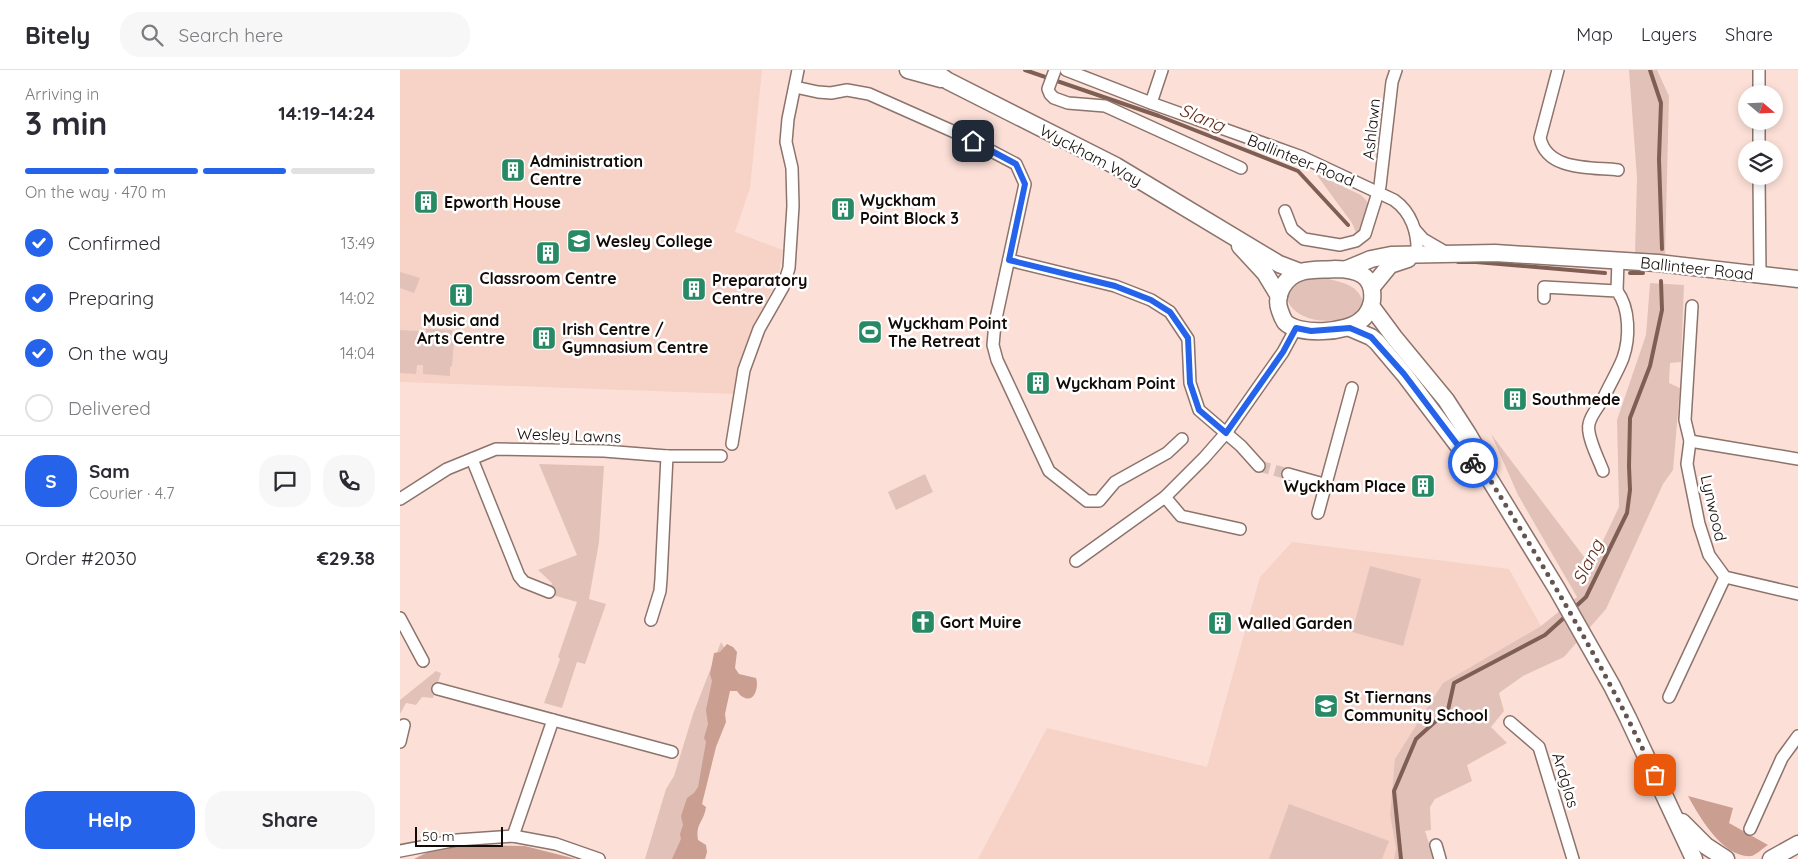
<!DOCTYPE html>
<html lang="en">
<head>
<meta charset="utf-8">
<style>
  :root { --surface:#fff; --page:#f7f7f7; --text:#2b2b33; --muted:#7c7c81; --line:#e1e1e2; --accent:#2563eb }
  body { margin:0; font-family:Quicksand,sans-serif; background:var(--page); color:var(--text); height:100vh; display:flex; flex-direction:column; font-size:19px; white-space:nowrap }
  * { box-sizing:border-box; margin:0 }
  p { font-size:16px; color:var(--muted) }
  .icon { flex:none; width:28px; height:28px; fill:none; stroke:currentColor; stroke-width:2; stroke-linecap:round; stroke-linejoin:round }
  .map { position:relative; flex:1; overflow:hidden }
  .details { display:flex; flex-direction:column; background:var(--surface); width:400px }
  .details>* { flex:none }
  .needle { width:32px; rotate:109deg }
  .buttons { position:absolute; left:1338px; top:15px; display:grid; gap:10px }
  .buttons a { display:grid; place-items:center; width:45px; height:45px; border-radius:50%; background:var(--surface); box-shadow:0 2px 8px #0003; font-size:25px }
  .scale { position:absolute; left:15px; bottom:12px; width:88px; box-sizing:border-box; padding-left:5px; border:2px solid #120a07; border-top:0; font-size:14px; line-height:18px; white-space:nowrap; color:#120a07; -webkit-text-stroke:4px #fff; paint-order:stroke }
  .pin { position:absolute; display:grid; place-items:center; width:42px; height:42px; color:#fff; margin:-21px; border-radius:10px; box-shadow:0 2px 8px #0006 }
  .courier { position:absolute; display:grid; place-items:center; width:50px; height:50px; margin:-25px; border:4px solid #2563eb; border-radius:50%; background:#fff; color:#222; box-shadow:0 1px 6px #0007 }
  .head em { font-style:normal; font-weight:700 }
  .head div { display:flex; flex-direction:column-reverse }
  .head { display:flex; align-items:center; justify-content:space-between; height:85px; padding:0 25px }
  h1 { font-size:32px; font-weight:700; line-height:38px }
  .bar { display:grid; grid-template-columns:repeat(4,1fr); gap:8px 5px; align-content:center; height:60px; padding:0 25px }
  .bar i { height:6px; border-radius:4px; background:var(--line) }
  .bar .on { background:var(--accent) }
  .bar p { grid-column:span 4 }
  .line { display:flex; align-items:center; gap:12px; padding:0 25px; border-top:1px solid var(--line) }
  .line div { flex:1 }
  .round { display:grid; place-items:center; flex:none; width:52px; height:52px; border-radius:20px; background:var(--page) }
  ol { padding:0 25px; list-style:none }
  li { display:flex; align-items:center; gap:15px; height:55px }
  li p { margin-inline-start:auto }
  li .icon { padding:5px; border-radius:50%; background:var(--accent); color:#fff; stroke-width:4 }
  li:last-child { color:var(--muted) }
  li i { width:28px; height:28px; border:2px solid var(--line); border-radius:50% }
  .primary-button { display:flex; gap:10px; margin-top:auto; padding:10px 25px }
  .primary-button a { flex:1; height:58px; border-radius:20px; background:var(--accent); color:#fff; font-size:20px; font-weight:700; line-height:58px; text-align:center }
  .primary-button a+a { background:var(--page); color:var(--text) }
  header { display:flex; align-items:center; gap:30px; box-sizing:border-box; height:70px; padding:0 25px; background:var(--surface); border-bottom:1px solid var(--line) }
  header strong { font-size:24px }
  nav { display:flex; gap:28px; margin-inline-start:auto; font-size:18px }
  .search { width:350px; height:45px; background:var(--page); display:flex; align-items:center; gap:12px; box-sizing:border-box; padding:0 18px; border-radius:20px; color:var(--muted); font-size:19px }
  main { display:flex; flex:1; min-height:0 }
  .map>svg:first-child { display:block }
  .built { fill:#f6d2c7 }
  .green { fill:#e2c2b8 }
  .forest { fill:#ca9e90 }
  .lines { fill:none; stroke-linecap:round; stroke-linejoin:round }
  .stream { stroke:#7f5f54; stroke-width:4 }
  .street-tunnel { stroke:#d9c0b8; stroke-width:11; stroke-dasharray:11 5.5; stroke-linecap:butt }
  .street-casing { stroke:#8c736b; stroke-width:14 }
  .secondary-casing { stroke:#8c736b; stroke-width:19 }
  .street { stroke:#fff; stroke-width:11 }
  .secondary { stroke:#fff; stroke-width:16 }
  .done { stroke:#645550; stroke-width:5; stroke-dasharray:0 9 }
  .route { stroke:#2563eb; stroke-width:6 }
  .labels { text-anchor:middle; stroke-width:5; stroke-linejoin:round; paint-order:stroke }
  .street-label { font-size:16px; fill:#120a07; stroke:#fff }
  .poi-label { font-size:16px; font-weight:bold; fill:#120a07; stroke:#fff; text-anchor:start }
  .water-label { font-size:18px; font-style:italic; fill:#632b18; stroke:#fff }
</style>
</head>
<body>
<header>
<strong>Bitely</strong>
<div class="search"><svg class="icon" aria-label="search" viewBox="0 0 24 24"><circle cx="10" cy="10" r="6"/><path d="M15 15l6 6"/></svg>Search here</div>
<nav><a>Map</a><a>Layers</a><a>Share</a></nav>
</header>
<main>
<section class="details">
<div class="head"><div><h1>3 min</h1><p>Arriving in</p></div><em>14:19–14:24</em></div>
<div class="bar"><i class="on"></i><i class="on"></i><i class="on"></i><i></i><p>On the way · 470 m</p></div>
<ol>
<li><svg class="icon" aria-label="check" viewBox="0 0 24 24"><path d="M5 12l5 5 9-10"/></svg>Confirmed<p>13:49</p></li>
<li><svg class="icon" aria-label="check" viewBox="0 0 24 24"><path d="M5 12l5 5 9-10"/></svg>Preparing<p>14:02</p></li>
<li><svg class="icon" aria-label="check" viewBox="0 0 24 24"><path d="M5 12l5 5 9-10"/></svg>On the way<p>14:04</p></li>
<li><i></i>Delivered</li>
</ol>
<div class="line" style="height:90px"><b class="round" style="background:var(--accent);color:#fff">S</b><div><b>Sam</b><p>Courier · 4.7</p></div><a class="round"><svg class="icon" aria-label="chat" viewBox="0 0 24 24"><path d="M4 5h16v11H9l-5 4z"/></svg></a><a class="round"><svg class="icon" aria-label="phone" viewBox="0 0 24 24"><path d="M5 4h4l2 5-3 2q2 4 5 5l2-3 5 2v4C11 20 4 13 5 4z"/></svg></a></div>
<div class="line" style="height:65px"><div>Order #2030</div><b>€29.38</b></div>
<div class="primary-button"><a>Help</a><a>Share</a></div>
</section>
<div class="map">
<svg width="1398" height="789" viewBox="0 0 1398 789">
  <rect width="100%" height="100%" fill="#fce0d7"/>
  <g class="built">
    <path d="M0,0H362L350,118L335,162L383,180L378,208L353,256L336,324L0,312Z"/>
    <path d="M892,472L1109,499L1141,556L1043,613L990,745L996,778L994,789H578L647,658L807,697L860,507Z"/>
  </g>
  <g class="green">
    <path d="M1229,0H1257L1269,26L1265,187L1235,183L1237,108Z"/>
    <path d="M916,104L961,125L967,131C967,142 966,158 957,165L952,153Z"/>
    <path d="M0,202L20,208L14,223L0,218Z"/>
    <path d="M929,209C944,213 957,215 963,231L957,243C937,256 898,254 887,230C893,207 909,209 929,209Z"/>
    <path d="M1250,213L1284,215L1281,292L1270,293L1269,313L1280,318L1273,400L1263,414L1206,539L1164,587L1123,606L1099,623L1104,641L1091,657L1107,673L1067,695L1072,711L1035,729L1030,737L1031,760L1025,761L1034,789H994L996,778L990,745L995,689L1043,613L1141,556L1177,527L1118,425L1091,364L1191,496L1219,437L1217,350L1246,265Z"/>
    <path d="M26,259L52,260V269L54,270L52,296L50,297V306L23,304V295H17L16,304L0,303V260L19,261V268H25Z"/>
    <path d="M139,394L204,396L199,472L189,529L206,534L185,594L177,592L162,638L144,633L160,589L158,587L177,532L149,524L152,513L138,500L177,485Z"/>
    <path d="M525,404L533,422L496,440L488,422Z"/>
    <path d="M970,496L1021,509L1003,576L952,562Z"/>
    <path d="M321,572L325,579L286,789H245L266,719L274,706L293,644Z"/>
    <path d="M36,601L41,603L33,628L22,627L16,635L6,633L0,644V630Z"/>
    <path d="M889,734L989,771L982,789H869Z"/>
  </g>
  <g class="forest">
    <path d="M327,574L333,577L337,582L335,598L339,604L356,608C359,616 355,634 343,627C340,626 339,623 337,621H330L325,644L326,652L316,677L302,734L306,737C304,752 295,754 298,770L306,775L307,782L305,789H272L281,769L280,764L283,755L281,746L287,728L294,723L298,717L306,672L304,668L308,654L306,640L312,611L310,604L314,583L320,582Z"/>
    <path d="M1288,726L1333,738L1329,753L1368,775C1363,778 1357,784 1352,786C1323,789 1299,746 1288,726Z"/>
    <path d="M57,775L125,776L176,789H14L32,780Z"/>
  </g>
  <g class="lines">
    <g class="stream">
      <path d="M625,0L759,46L898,101L948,155"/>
      <path d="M1250,0L1261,33L1259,89L1262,179"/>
      <path d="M1058,192H1076L1205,203"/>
      <path d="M1230,203H1243"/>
      <path d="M1173,539L1186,527L1227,443L1230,420L1229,396L1230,348L1250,296L1262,240L1261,211"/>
      <path d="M1001,789L994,721L1016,669L1048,640L1054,613L1145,565L1166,546"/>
    </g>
    <path class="street-tunnel" d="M859,396L888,404"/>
    <defs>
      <g id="street">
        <path d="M655,0L648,19L650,24L654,28L668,33L705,36L841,98"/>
        <path d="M666,0L751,33L902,87L994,130C1011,142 1018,162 1017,183"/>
        <path d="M1158,0L1140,68C1147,101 1191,97 1218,100"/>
        <path d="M1359,0V24"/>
        <path d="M395,17L418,22L431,23L447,20L469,24L559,64L616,94L625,114L595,253L593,275L597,290L649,401L687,431H699L715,412L767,383L782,369"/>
        <path d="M751,33L762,0"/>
        <path d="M1359,51V79"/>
        <path d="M1359,106L1360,204"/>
        <path d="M885,141L892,159L904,169L940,175L956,171L965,164L980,116L992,12L996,0"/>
        <path d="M1015,160L1023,169L1047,183"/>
        <path d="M609,190L715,216L751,230L770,242L788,269L790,313L799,340L841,376L859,396"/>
        <path d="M1217,221L1218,190"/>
        <path d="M1144,228V217L1217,221C1230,238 1230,268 1223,288C1218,301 1210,314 1204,327C1200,335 1191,344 1189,354C1186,365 1199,390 1203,401"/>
        <path d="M1292,236L1285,350L1290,371L1287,394L1299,454L1309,485L1325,507L1398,524"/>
        <path d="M1290,371L1398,389"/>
        <path d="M332,374L344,300L359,259L383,217L389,198L393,136L392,98L386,72L388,49L398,0"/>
        <path d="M72,389L119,506L124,512L149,522"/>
        <path d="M888,404L927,415"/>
        <path d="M765,427L781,446L840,459"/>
        <path d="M0,429L47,399L96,379L204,381L267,386H321"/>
        <path d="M918,443L952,318"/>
        <path d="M676,491L765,427L804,388L826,363L883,282L896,258"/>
        <path d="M0,548L23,591"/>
        <path d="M251,550L260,521L261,509L267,386"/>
        <path d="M38,619L272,682"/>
        <path d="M1269,627L1325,507"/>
        <path d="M1110,652L1139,677L1173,789"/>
        <path d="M0,672L4,655"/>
        <path d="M1350,759L1382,688L1398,666"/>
        <path d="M113,766L153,650"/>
        <path d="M1036,775L1040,789"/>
        <path d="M0,781L57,770L113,766L156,774L199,789"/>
      </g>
      <g id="secondary">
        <path d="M508,0L541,9"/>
        <path d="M532,0L548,11L716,96L879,194L900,202"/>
        <path d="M840,176L865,203L879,226"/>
        <path d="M935,199C957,199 975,205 972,231C971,237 967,246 961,250C948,263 898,266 885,252C883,249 881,244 880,241C874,226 884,207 901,202C911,199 925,200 935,199Z"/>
        <path d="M947,199L971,189L991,185L1095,183L1258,193L1398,209"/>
        <path d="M972,217L990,195L1008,189"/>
        <path d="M971,236L994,267L1046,330L1068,364L1079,383L1087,405L1157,519L1212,616L1228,648L1294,789"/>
        <path d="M950,258L971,267L977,272L1004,304L1063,382L1084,402"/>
        <path d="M1282,752L1306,776L1326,789"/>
        <path d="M1371,789L1398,774"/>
      </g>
    </defs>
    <use href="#street" class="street-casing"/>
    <use href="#secondary" class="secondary-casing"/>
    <use href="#street" class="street"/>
    <use href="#secondary" class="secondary"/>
  </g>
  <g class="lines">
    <path class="done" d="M1073,393L1087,405C1148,503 1207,601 1255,705"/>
    <path class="route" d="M573,71L616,94L625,114L609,190L715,216L751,230L770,242L788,268L790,313L799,340L826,363L883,282L896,258L911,261L950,258L971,267L1004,304L1063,382L1073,393"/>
  </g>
  <defs>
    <symbol id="building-square" viewBox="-11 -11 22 22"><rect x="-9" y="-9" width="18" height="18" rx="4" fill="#278a64" stroke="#fff"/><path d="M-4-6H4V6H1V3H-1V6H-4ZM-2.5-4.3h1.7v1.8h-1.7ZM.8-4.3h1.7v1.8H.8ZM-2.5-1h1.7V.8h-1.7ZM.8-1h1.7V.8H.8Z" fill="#fff"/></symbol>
    <symbol id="school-square" viewBox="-11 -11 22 22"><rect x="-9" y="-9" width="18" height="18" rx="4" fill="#278a64" stroke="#fff"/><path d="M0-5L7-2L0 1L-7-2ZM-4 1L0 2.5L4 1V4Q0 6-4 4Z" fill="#fff"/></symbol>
    <symbol id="stadium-square" viewBox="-11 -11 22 22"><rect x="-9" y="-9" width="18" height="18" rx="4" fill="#278a64" stroke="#fff"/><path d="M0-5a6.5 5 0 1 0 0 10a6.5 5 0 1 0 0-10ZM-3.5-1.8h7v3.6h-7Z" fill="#fff"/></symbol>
    <symbol id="church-square" viewBox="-11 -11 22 22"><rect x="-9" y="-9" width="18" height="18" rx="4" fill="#278a64" stroke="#fff"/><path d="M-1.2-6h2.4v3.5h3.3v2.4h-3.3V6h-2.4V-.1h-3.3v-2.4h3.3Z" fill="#fff"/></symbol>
  </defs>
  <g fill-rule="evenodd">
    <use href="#building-square" x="99" y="86" width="28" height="28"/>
    <use href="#building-square" x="12" y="118" width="28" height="28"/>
    <use href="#building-square" x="429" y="125" width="28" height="28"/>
    <use href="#school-square" x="165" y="157" width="28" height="28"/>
    <use href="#building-square" x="134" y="169" width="28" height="28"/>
    <use href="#building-square" x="280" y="205" width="28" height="28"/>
    <use href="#building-square" x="47" y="211" width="28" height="28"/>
    <use href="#stadium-square" x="456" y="248" width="28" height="28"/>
    <use href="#building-square" x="130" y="254" width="28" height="28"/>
    <use href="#building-square" x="624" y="299" width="28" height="28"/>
    <use href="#building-square" x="1101" y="315" width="28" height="28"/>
    <use href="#building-square" x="1009" y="402" width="28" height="28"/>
    <use href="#church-square" x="509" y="538" width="28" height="28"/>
    <use href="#building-square" x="806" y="539" width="28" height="28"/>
    <use href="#school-square" x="912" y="622" width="28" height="28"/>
  </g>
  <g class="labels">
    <g class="street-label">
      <text transform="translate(971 59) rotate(-84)" y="6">Ashlawn</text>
      <text transform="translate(691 85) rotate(28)" y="6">Wyckham Way</text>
      <text transform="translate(901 90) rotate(22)" y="6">Ballinteer Road</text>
      <text transform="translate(1297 198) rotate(6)" y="6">Ballinteer Road</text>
      <text transform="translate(169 365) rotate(2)" y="6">Wesley Lawns</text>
      <text transform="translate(1314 438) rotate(77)" y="6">Lynwood</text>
      <text transform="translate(1166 710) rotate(73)" y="6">Ardglas</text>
    </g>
    <g class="poi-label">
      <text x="130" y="97">Administration<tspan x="130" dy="18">Centre</tspan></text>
      <text x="460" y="136">Wyckham<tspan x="460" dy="18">Point Block 3</tspan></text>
      <text x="44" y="138">Epworth House</text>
      <text x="196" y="177">Wesley College</text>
      <text x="148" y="214" text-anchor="middle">Classroom Centre</text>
      <text x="312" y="216">Preparatory<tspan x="312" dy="18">Centre</tspan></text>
      <text x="61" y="256" text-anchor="middle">Music and<tspan x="61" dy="18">Arts Centre</tspan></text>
      <text x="488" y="259">Wyckham Point<tspan x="488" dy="18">The Retreat</tspan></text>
      <text x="162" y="265">Irish Centre /<tspan x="162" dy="18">Gymnasium Centre</tspan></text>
      <text x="656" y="319">Wyckham Point</text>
      <text x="1132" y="335">Southmede</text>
      <text x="1006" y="422" text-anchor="end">Wyckham Place</text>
      <text x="540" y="558">Gort Muire</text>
      <text x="838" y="559">Walled Garden</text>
      <text x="944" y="633">St Tiernans<tspan x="944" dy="18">Community School</tspan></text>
    </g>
    <g class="water-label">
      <text transform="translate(802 48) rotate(22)" y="6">Slang</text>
      <text transform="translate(1188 492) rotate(-64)" y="6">Slang</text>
    </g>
  </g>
</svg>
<div class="buttons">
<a><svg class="needle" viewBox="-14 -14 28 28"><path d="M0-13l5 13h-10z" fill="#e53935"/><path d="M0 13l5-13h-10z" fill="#7c7c81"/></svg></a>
<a><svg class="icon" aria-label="layers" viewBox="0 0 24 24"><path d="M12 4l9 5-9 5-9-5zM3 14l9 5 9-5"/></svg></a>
</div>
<div class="scale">50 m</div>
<div class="pin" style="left:1255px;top:705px;background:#ea580c"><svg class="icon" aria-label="bag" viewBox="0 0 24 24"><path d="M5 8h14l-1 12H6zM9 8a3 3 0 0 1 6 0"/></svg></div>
<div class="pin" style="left:573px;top:71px;background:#1f2937"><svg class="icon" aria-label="home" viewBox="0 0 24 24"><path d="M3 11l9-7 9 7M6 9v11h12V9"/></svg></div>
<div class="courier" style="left:1073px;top:393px"><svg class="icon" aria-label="bike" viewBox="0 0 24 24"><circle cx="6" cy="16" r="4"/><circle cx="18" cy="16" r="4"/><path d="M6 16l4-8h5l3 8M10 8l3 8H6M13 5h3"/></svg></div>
</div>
</main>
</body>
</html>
